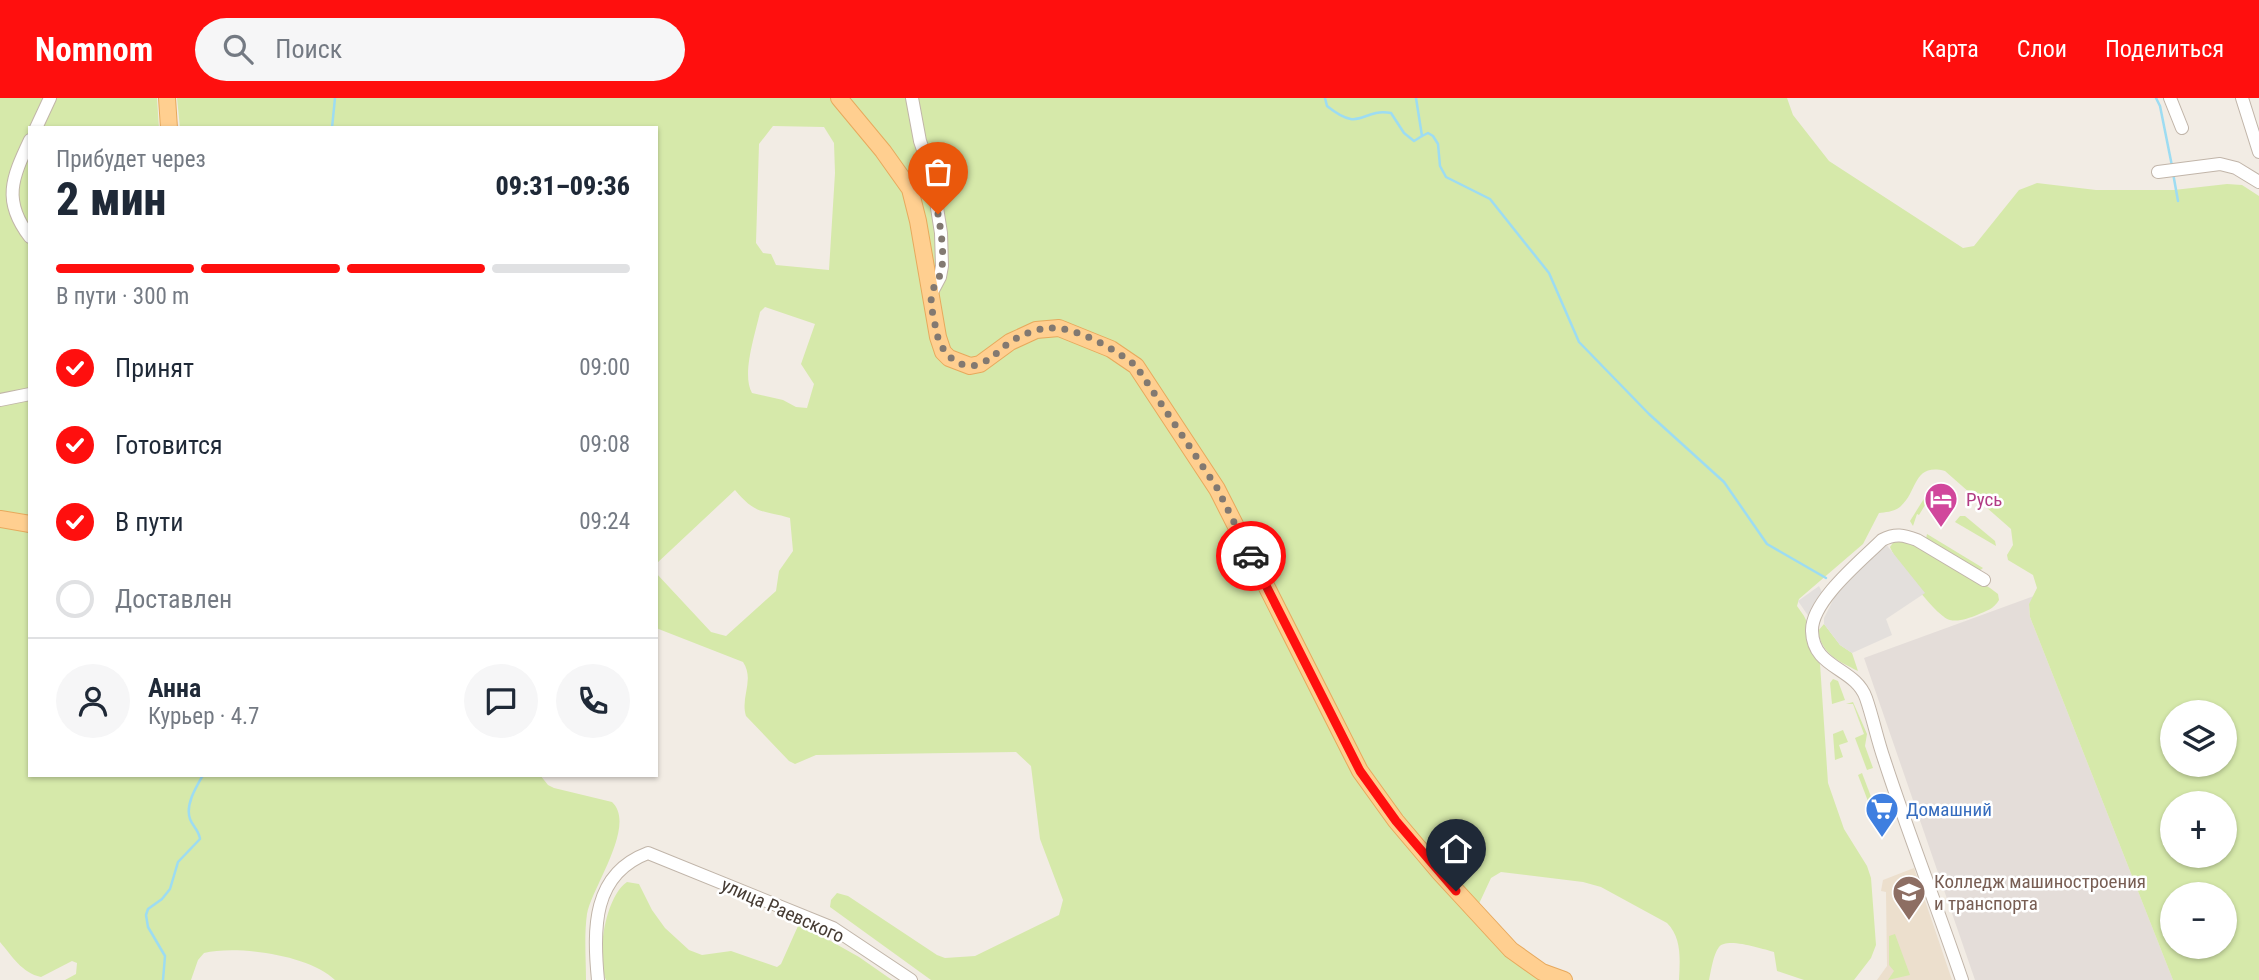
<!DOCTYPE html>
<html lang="ru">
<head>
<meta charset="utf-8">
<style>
  :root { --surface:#fff; --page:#f6f6f7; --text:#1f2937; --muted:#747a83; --line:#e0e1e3; --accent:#ff0f0e }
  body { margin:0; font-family:"Roboto Condensed",sans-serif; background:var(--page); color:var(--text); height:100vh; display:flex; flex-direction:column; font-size:26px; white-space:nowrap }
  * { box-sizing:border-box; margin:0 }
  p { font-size:23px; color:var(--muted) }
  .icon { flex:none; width:38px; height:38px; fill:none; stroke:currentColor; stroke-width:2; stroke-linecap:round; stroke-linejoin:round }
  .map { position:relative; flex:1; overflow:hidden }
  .sheet { position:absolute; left:28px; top:28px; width:630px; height:651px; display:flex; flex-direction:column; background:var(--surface); border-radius:0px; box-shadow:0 2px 5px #0004 }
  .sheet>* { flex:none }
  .buttons { position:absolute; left:2160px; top:602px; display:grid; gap:14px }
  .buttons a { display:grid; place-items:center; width:77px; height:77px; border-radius:50%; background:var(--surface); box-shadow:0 2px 5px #0004; font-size:35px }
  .pin { position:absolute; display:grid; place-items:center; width:60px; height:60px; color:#fff; margin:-72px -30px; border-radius:50% 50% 50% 0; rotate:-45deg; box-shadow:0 0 7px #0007 }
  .pin .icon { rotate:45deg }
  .courier { position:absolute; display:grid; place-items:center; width:70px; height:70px; margin:-35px; border:5px solid #ff0f0e; border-radius:50%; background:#fff; color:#222; box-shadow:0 2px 9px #0007 }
  .head em { font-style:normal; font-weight:800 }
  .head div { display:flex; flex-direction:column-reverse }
  .head { display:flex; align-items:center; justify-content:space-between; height:119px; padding:0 28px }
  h1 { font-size:46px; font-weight:800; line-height:52px }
  .bar { display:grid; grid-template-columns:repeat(4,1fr); gap:10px 7px; align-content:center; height:84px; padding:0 28px }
  .bar i { height:9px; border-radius:5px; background:var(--line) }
  .bar .current { background:var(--accent) }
  .bar p { grid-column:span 4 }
  .line { display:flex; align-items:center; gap:18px; padding:0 28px; border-top:2px solid var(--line) }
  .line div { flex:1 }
  .round { display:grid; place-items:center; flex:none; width:74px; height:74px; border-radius:37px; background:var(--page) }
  ol { padding:0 28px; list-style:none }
  li { display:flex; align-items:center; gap:21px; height:77px }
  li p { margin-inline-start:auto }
  li .icon { padding:7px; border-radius:50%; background:var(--accent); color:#fff; stroke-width:4 }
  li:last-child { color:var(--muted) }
  li i { width:38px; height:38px; border:4px solid var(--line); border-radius:50% }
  header { display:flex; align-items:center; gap:42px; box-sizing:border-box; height:98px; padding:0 35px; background:var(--accent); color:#fff }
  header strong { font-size:33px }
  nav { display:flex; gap:38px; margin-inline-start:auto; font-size:24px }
  .search { width:490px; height:63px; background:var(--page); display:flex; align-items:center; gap:18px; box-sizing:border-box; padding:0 24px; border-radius:38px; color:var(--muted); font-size:26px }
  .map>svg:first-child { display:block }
  .industrial { fill:#e4ddd9 }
  .education { fill:#ecdfcd }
  .green { fill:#d6e9aa; fill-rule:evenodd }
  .parking { fill:#e3dfdc }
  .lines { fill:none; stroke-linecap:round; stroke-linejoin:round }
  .stream { stroke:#9ddcf2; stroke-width:2.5 }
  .minor-casing { stroke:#c1b5a9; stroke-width:14 }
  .major-casing { stroke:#e7a95d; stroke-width:18 }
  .minor { stroke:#fff; stroke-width:12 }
  .major { stroke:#ffcf90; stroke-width:16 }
  .done { stroke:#827971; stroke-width:7; stroke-dasharray:0 12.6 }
  .route { stroke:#ff0f0e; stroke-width:9 }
  .labels { text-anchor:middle; stroke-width:5; stroke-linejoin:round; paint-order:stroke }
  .hotel-label { font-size:19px; fill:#b23c85; stroke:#fff; text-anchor:start }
  .shop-label { font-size:19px; fill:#366cbe; stroke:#fff; text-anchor:start }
  .education-label { font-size:19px; fill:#785e54; stroke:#fff; text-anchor:start }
  .street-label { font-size:19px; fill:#453b33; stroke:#fff }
</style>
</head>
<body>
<header>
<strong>Nomnom</strong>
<div class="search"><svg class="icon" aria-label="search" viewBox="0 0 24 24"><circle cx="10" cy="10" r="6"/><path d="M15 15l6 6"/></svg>Поиск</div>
<nav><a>Карта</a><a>Слои</a><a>Поделиться</a></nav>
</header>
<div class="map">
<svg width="2259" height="882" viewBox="0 0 2259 882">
  <rect width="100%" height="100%" fill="#f2ece4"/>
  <path class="industrial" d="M2034,498L2029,506L2030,519L2173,882H1975L1864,560Z"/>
  <path class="education" d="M1914,770L1952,882H1877L1887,868L1886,794L1881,793L1883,782Z"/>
  <g class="green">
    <path d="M0,0H157L159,30H30V421L0,414Z"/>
    <path d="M177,0H1787L1793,17L1829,63L1963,150L1974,148L2019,92L2037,85L2096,92H2174L2227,86L2242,87L2259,98V882H2173L2030,519L2029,506L2037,490L2033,477L2008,462L2007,457L2013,447L2011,431L1945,373C1913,365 1918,393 1901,408C1895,414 1886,414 1879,415L1863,446L1799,501L1797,508L1804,518L1808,526L1809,549L1820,566L1828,685L1844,731L1867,768L1871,780L1876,847L1871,860L1854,882H1804L1777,873L1774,854C1762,851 1727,839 1719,849C1713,857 1711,873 1709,882H1679C1680,861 1682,840 1667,825L1601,789L1583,784L1501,774L1491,780L1477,810L1547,882H931L830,809L831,802L837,795L848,798L937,857L945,860L975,858L1059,817L1063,802L1040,741L1031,668L1016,654L816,657L795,666L789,663L746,618C740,599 755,582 743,564L656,530V475L711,534L726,538L776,493L779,473L793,453L790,420C762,412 756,417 735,392L656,466V30H180ZM773,28L824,29L834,45L835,75L829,172L776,167L771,156L763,155L756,145L759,46ZM765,209L815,226L801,266L814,286L807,310L796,309L783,302L752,295C741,276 756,234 760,214ZM2172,614H2224V667H2172ZM2172,705H2224V758H2172ZM2172,796H2224V849H2172Z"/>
    <path d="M1934,390L1947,396L1949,403L1933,394L1919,417L1917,416L1913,428L1910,423L1930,391Z"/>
    <path d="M1960,418H1965L1995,443L1996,448L1955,424Z"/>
    <path d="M22,429L30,431V677H540L548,687L554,690L612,704C637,727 592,789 587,816C584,837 586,861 586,882H335C310,857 237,847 204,855L198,862L191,882H65L76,876L77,865L72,863L41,879C22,875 12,858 0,844V430Z"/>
    <path d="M1927,436L1983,470L1979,473L1926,441Z"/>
    <path d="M1895,442L1918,445L1990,490L1998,496L1999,502C1994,511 1986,513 1977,517C1969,520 1959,524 1950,522C1935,518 1896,464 1890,449Z"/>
    <path d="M1824,526L1840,547L1852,555L1858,573C1838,563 1822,556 1818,533Z"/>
    <path d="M1833,581L1838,583L1845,602L1832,606L1830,585Z"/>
    <path d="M1853,604L1867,636L1865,648L1873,670L1867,672L1855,640L1864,636L1853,606H1846Z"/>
    <path d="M1843,632L1848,644L1839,647L1843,659L1835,662L1833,636Z"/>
    <path d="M1862,675L1878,717L1874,719L1858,677Z"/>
    <path d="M627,784L639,786L652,812L665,830L689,852L702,857L731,853L777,869L781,866L798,828H804L859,859L892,882H606C596,858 605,799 627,784Z"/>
    <path d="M1895,836L1910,877L1888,882L1894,873L1889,867V838Z"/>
  </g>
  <g class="parking">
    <path d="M1885,445L1925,495L1886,521L1892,537L1852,555L1840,547L1824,526V520L1835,498Z"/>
    <path d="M1819,488L1823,496L1809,519L1798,503Z"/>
  </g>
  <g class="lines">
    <g class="stream">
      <path d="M1325,0L1327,8C1362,36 1360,10 1391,15L1404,35L1414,43L1422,38"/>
      <path d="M1416,0L1422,38L1428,35L1433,38L1438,46L1440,68L1446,79L1490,101L1549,175L1579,244L1649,316L1724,384L1767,446L1826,480"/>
      <path d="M2156,0L2160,8L2172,68"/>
      <path d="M332,30L335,0"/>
      <path d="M2173,75L2178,103"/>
      <path d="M163,882L165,858L148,829L146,817L148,811L162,801L170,791L178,764L200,741C199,732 193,729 190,721C185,707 196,689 203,677"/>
    </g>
    <defs>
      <g id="minor">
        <path d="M912,0L920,43L932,78L941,135L942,168L940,179L931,196"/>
        <path d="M2170,0L2182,30"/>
        <path d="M2242,0L2259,54"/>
        <path d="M36,30L50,0"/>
        <path d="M30,42C12,80 2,103 30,139"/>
        <path d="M2158,74L2220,66L2236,70L2259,84"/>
        <path d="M0,302L30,296"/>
        <path d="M598,882C593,831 592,776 648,755L833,830L911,882"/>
        <path d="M1962,882C1937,808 1908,735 1884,661C1877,641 1873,620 1866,600C1855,569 1813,571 1812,533C1811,503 1862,462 1882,442C1895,435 1904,437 1917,442L1984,482"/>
      </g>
      <g id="major">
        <path d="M167,0L169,30"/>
        <path d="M839,0L883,53L910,91L918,123L938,239L943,254L949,260L970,268L980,266L1010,244L1036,232L1059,230L1111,251L1136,268L1217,391L1360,673L1396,723L1440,775L1511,852L1542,874L1564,882"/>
        <path d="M0,421L30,426"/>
      </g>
    </defs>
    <use href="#minor" class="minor-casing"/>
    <use href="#major" class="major-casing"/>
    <use href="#minor" class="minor"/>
    <use href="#major" class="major"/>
  </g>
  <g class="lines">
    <path class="done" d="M938,116C941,133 944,152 942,169C941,179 935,185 932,194C929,205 935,225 937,236C942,257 962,276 984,264C994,259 1000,251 1009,245C1020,237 1036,231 1049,230C1075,228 1117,252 1136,268L1217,390L1251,458"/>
    <path class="route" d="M1251,458L1360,673L1396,723L1456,793"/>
  </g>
  <defs>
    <symbol id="hotel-pin" viewBox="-11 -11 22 30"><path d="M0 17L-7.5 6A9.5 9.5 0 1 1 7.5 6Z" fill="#d1479c" stroke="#fff"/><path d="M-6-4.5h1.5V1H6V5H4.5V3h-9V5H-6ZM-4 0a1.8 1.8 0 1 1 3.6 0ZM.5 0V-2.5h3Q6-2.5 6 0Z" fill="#fff"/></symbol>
    <symbol id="supermarket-pin" viewBox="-11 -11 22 30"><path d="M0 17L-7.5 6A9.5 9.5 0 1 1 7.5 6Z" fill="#3f7fe0" stroke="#fff"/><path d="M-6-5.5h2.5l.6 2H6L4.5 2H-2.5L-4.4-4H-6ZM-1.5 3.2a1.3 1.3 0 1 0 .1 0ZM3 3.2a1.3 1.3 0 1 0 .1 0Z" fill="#fff"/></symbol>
    <symbol id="university-pin" viewBox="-11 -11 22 30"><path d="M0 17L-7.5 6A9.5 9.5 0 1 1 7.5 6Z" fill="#8d6e63" stroke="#fff"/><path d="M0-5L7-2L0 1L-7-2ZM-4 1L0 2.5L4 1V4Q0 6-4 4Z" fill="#fff"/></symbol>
  </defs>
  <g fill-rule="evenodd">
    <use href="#hotel-pin" x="1922" y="382" width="38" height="52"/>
    <use href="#supermarket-pin" x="1863" y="692" width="38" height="52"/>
    <use href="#university-pin" x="1890" y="775" width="38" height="52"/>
  </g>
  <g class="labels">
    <g class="hotel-label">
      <text x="1966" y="408">Русь</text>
    </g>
    <g class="shop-label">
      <text x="1906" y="718">Домашний</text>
    </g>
    <g class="education-label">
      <text x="1934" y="790">Колледж машиностроения<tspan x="1934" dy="22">и транспорта</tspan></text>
    </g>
    <g class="street-label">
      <text transform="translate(783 812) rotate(24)" y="7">улица Раевского</text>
    </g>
  </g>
</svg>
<div class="buttons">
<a><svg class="icon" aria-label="layers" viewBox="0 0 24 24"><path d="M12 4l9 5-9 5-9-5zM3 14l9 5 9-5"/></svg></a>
<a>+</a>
<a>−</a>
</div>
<div class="pin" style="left:938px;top:116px;background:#ea580c"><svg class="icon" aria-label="bag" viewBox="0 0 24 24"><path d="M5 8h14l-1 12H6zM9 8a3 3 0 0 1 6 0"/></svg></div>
<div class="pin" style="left:1456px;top:793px;background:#1f2937"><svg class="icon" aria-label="home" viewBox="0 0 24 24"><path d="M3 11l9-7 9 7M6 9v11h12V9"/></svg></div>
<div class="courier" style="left:1251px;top:458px"><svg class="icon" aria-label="car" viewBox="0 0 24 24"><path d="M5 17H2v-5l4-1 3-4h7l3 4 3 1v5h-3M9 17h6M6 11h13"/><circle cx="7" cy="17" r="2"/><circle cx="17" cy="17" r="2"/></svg></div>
<section class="sheet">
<div class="head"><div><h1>2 мин</h1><p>Прибудет через</p></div><em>09:31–09:36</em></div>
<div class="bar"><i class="current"></i><i class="current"></i><i class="current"></i><i></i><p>В пути · 300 m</p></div>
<ol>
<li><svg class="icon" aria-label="check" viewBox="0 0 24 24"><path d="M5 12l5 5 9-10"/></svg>Принят<p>09:00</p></li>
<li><svg class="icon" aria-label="check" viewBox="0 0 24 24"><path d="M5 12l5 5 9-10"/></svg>Готовится<p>09:08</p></li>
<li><svg class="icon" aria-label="check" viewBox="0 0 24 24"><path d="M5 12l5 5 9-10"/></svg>В пути<p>09:24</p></li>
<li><i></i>Доставлен</li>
</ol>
<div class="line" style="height:126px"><a class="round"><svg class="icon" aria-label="person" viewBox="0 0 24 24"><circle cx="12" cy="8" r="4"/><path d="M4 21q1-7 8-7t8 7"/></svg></a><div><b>Анна</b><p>Курьер · 4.7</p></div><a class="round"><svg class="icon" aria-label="chat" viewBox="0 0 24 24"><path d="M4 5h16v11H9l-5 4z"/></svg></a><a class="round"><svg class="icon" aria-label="phone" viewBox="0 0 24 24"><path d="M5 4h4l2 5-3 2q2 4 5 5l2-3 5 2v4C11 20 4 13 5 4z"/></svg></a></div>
</section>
</div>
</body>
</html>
